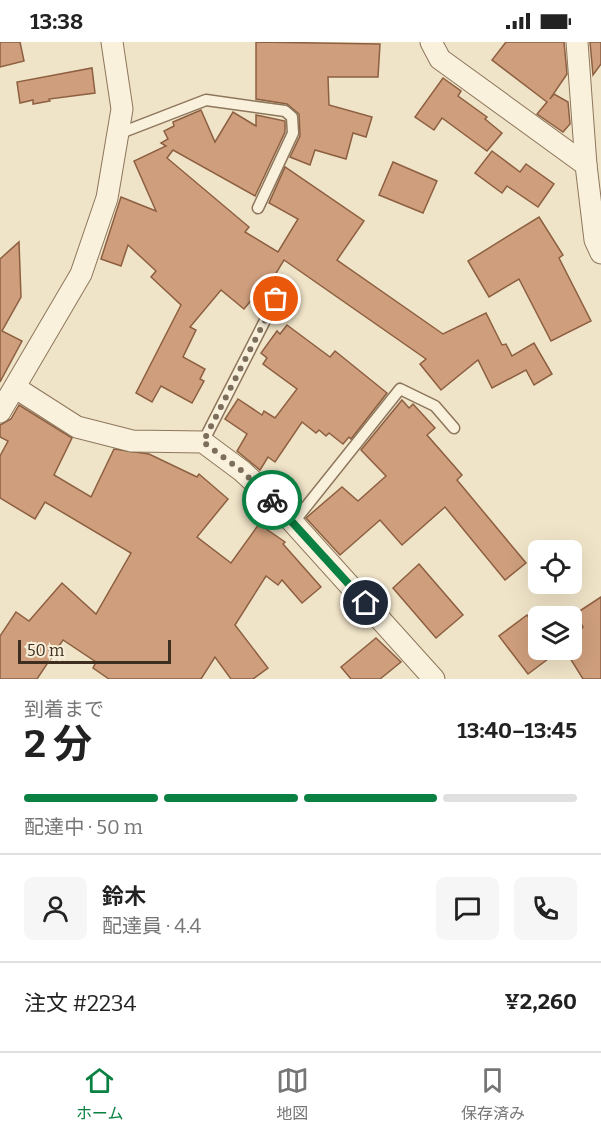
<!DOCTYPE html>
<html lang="ja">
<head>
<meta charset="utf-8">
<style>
  :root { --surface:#fff; --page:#f6f6f6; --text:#222; --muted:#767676; --line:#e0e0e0; --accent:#0b8043 }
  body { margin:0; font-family:Bitter,"Noto Sans JP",serif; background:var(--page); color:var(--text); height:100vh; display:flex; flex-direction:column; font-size:22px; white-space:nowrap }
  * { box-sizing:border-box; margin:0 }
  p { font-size:20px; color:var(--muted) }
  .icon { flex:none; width:33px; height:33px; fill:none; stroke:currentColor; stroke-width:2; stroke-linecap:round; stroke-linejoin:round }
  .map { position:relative; height:637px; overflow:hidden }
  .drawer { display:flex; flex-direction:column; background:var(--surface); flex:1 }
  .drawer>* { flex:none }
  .tools { position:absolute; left:528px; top:498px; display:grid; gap:12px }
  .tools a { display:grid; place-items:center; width:54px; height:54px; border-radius:9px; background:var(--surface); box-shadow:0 6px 24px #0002; font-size:30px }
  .scale { position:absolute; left:18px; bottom:15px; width:153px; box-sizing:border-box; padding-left:6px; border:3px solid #3d2e20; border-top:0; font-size:16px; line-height:21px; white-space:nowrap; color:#3d2e20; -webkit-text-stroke:4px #f7eed8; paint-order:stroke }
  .pin { position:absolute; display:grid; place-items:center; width:51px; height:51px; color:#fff; margin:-26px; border:3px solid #fff; border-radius:50%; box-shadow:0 2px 6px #0007 }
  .courier { position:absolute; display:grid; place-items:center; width:60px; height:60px; margin:-30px; border:4px solid #0b8043; border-radius:50%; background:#fff; color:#222; box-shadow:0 2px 8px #0007 }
  .overview em { font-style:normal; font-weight:700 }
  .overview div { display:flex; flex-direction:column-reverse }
  .overview { display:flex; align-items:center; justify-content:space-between; height:102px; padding:0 24px }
  h1 { font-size:39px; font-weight:700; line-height:45px }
  .bar { display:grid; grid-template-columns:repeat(4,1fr); gap:9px 6px; align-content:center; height:72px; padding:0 24px }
  .bar i { height:8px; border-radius:4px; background:var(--line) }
  .bar .on { background:var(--accent) }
  .bar p { grid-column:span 4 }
  .line { display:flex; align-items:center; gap:15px; padding:0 24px; border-top:2px solid var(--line) }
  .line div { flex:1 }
  .round { display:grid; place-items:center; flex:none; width:63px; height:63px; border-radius:9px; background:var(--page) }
  .status { display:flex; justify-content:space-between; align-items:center; height:42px; padding:0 30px; background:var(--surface); direction:ltr }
  .status svg { height:16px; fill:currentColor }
  .dock { display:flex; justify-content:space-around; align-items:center; height:84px; border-top:2px solid var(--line); background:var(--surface); font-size:16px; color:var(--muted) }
  .dock a { display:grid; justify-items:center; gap:3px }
  .dock .on { color:var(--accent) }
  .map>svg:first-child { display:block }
  .building { fill:#cf9f7d; stroke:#8d5f41; stroke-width:1.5 }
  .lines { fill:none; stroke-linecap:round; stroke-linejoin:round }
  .service-casing { stroke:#8d765c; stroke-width:13 }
  .minor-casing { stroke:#8d765c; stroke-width:23 }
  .service { stroke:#faf1dc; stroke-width:10 }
  .minor { stroke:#faf1dc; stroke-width:21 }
  .done { stroke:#7c6e5b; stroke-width:6; stroke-dasharray:0 10.8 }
  .route { stroke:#0b8043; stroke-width:8 }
</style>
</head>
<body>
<div class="status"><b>13:38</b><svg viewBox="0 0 49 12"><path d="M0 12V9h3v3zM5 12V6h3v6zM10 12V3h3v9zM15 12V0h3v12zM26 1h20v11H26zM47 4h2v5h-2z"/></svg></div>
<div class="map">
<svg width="601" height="637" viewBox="0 0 601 637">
  <rect width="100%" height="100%" fill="#f0e4c8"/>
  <g class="building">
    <path d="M0,0H20L24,19L0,25Z"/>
    <path d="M256,0L380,2L378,35H328L329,63L372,75L366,95L353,91L346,117L315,108L310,123L290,115L300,94L299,72L287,62L256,57Z"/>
    <path d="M506,0H564L567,32L550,57L554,52L568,60L570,82L563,90L537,72L547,60L492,18Z"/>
    <path d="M590,0H601V22L593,33Z"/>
    <path d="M92,26L95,51L49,57L50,59L33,62V58L20,61L17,40Z"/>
    <path d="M443,36L461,49L458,54L487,75L485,77L502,91L487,109L442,76L434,88L415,75Z"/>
    <path d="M201,68L215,100L233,70L256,84V73L285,79V90L255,154L173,108L167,116L249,185L245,190L278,210L298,177L269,161L285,125L364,179L337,218L443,292L486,271L502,303L506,302L512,314L534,301L552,332L534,343L526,328L492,346L478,318L441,348L420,322L426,317L284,218L275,233L273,232L244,267L221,248L190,285L196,288L183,315L205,327L200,337L204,339L192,361L161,344L152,360L136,351L181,263L151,235L156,229L128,203L121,224L101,217L121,155L156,169L134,119L166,104L161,101L168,97L164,89L174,84L173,80Z"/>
    <path d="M492,109L520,130L526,122L554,142L538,165L507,144L502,151L475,131Z"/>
    <path d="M393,120L437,139L423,171L379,153Z"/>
    <path d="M539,175L563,213L559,216L591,279L551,299L519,237L489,255L468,219Z"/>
    <path d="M19,200L21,255L2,289L22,299L0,340V217Z"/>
    <path d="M287,283L330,315L335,309L387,351L351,397L349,395L343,402L329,391L326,394L319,388L316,391L302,380L275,420L268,415L260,428L237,409L247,392L225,377L238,357L262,373L264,369L275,376L297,347L263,322L267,316L261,311L277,289L280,292Z"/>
    <path d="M402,358L409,366L413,362L435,386L427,393L462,433L457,438L526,521L505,538L445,465L402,503L380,478L340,513L306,476L342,445L358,459L386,434L361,408Z"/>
    <path d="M19,363L72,396L54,433L91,455L114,407L149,412L197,435L199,432L228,457L197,495L231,521L259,482L285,500L283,502L321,545L302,561L282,538L278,543L266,534L235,583L268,626L253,637H231L215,615L201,637H109L93,626L96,620L63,598L37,637H0V594L16,570L29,579L62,541L96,572L131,511L45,460L35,477L0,456V414L8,399L0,395V383L11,377Z"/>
    <path d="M419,522L463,573L436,596L393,546Z"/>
    <path d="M601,555V637H583L565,608H572V599L583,585L575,572Z"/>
    <path d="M527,573L538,588V608H560L528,632L499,594Z"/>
    <path d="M376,596L401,620L380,637H351L341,625Z"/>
  </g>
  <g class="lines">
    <defs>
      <g id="service">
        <path d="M118,92L206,58L285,69L292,75L293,91L258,166"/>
        <path d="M203,400L276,257"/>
        <path d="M293,481L400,347L435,364L454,386"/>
      </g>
      <g id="minor">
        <path d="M431,0L440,17L586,123"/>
        <path d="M577,0L586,123L595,198L601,211"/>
        <path d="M16,346L77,385L132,399L203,400L242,429L269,454L434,637"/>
        <path d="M0,370L81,232L107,156L122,67L112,0"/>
      </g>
    </defs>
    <use href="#service" class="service-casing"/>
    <use href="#minor" class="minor-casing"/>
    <use href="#service" class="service"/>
    <use href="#minor" class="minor"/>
  </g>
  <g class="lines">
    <path class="done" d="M272,458L242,429L203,400L276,257"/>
    <path class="route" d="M272,458L366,561"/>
  </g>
</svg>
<div class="tools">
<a><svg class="icon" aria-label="locate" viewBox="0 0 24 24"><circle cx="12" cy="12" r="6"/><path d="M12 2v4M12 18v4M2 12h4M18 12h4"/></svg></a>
<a><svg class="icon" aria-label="layers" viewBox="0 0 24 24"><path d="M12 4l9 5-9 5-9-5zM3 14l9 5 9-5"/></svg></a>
</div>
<div class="scale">50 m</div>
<div class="pin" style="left:276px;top:257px;background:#ea580c"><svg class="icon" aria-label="bag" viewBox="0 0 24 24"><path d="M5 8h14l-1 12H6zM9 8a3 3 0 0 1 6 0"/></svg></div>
<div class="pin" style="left:366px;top:561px;background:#1f2937"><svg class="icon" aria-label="home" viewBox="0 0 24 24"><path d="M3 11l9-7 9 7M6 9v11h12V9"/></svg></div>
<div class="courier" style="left:272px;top:458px"><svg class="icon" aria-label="bike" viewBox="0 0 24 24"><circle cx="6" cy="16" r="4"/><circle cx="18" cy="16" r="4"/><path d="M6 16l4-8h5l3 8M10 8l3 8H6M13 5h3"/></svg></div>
</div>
<section class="drawer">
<div class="overview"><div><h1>2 分</h1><p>到着まで</p></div><em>13:40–13:45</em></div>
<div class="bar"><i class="on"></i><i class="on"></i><i class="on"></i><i></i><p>配達中 · 50 m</p></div>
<div class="line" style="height:108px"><a class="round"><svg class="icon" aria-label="person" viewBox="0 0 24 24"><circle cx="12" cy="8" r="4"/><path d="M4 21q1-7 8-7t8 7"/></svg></a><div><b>鈴木</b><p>配達員 · 4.4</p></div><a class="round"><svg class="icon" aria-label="chat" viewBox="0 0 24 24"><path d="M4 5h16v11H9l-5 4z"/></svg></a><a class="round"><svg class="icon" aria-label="phone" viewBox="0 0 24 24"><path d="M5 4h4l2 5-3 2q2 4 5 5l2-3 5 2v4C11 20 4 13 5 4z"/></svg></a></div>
<div class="line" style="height:78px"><div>注文 #2234</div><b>¥2,260</b></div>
</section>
<nav class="dock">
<a class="on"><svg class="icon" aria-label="home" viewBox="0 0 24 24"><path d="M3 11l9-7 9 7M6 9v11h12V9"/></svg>ホーム</a>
<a><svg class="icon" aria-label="map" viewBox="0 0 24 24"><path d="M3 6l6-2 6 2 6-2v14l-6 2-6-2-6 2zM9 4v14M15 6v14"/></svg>地図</a>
<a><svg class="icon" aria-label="saved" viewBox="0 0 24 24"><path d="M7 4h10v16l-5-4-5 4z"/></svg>保存済み</a>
</nav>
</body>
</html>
